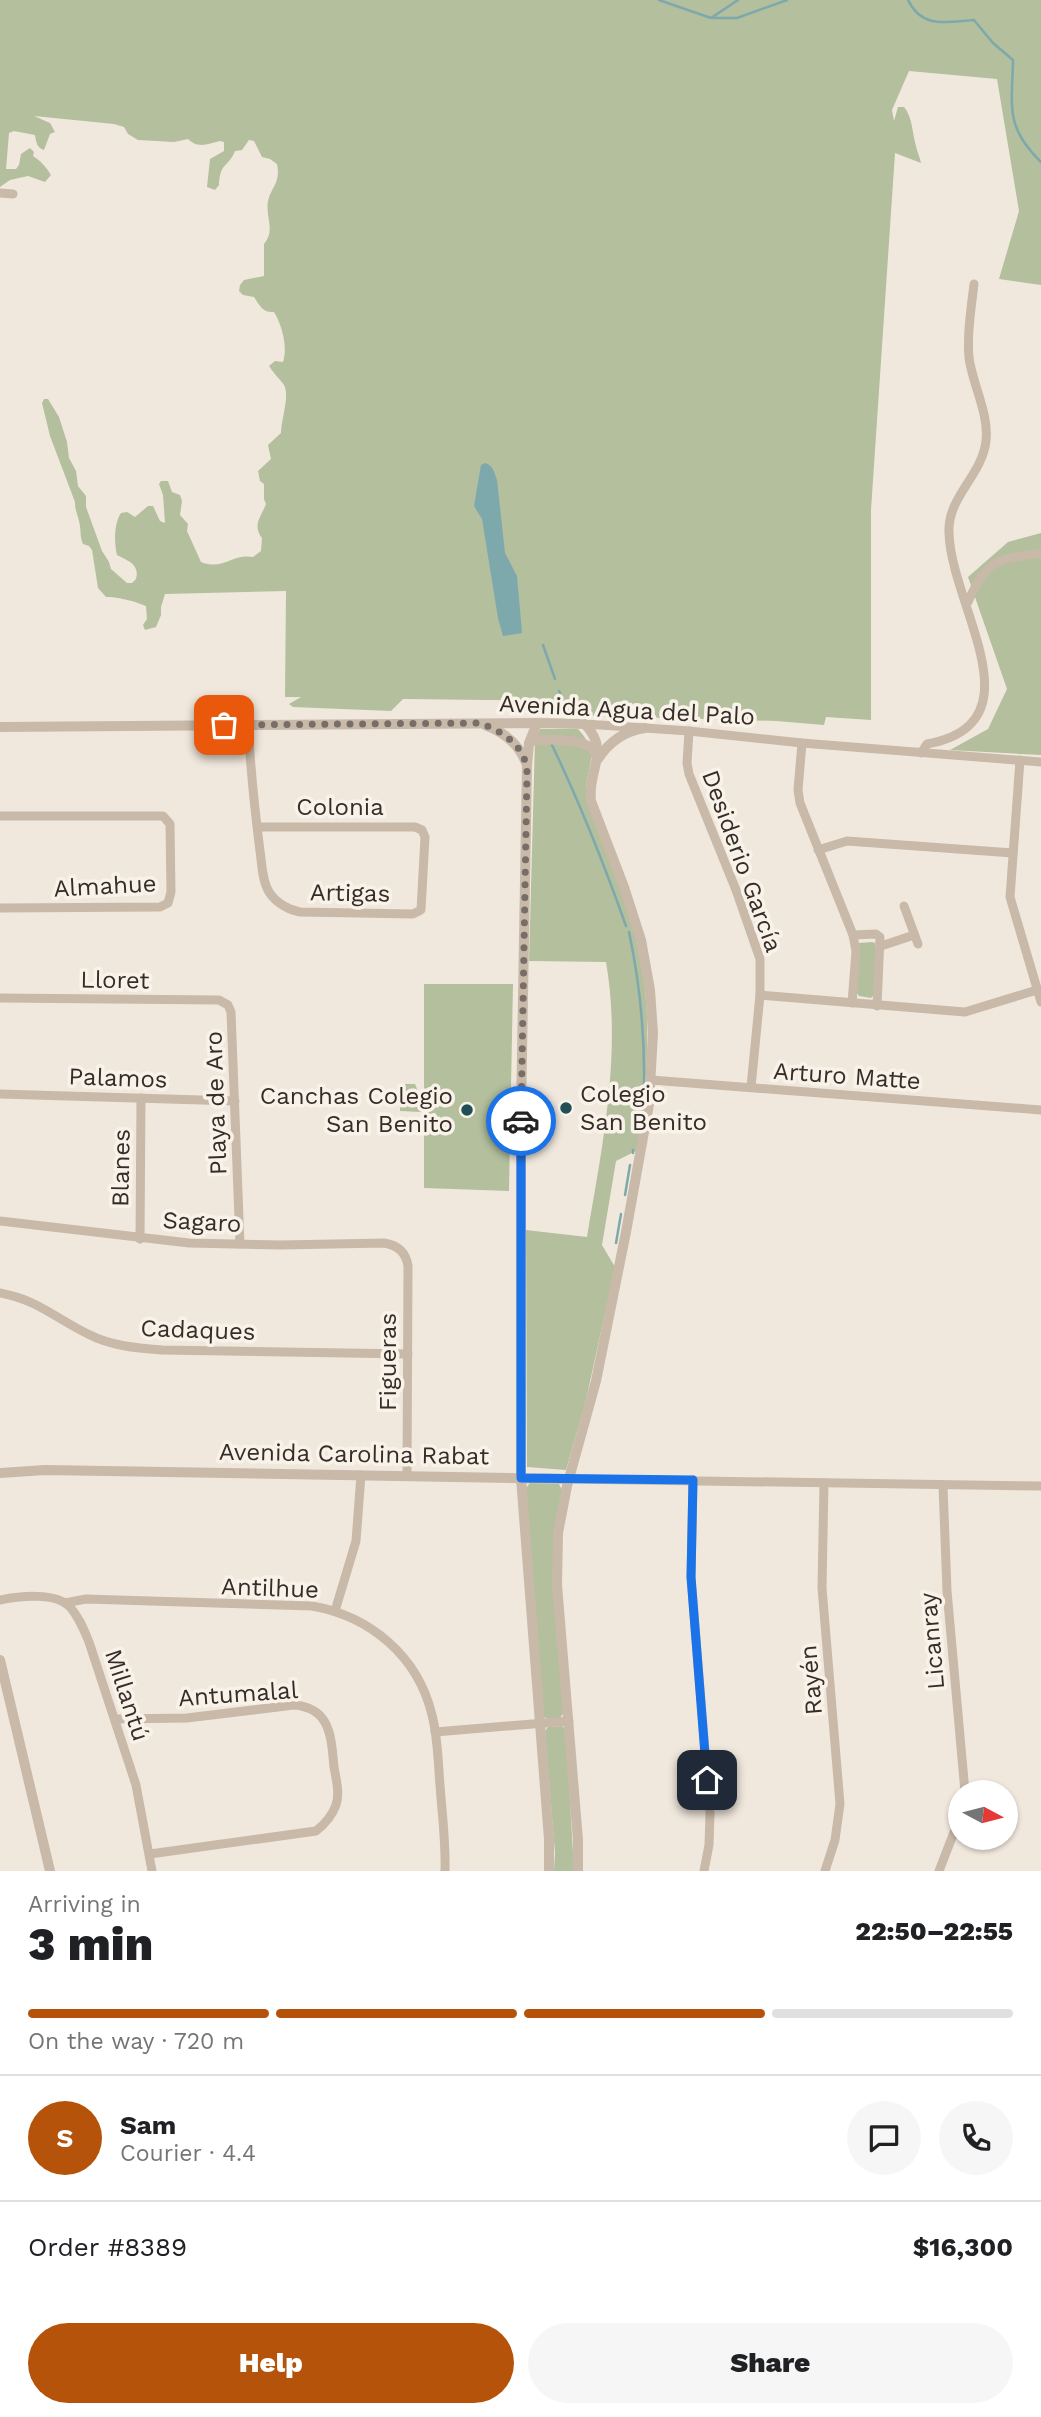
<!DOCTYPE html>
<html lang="en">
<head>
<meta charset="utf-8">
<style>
  :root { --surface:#fff; --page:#f6f6f6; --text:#202124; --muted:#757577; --line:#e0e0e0; --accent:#b45309 }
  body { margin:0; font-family:"Work Sans",sans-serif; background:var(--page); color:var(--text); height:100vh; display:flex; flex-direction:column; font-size:26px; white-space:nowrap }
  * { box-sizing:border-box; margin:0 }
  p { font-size:23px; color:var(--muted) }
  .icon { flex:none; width:38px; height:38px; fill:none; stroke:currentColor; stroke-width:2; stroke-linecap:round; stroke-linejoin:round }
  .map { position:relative; height:1871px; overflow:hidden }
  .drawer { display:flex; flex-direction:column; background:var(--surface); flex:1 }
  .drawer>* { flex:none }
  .needle { width:46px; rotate:97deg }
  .fabs { position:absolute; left:948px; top:1780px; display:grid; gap:14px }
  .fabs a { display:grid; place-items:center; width:70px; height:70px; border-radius:50%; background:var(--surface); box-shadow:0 2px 5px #0004; font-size:35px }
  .pin { position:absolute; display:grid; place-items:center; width:60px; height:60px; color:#fff; margin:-30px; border-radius:14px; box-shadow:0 4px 10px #0006 }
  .courier { position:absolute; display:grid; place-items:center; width:70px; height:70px; margin:-35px; border:5px solid #1a73e8; border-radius:50%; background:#fff; color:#222; box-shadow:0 2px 9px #0007 }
  .headline em { font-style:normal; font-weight:800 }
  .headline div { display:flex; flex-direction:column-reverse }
  .headline { display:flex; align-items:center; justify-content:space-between; height:119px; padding:0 28px }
  h1 { font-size:46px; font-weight:800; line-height:52px }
  .bar { display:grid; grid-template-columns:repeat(4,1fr); gap:10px 7px; align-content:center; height:84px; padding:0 28px }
  .bar i { height:9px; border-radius:5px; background:var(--line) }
  .bar .on { background:var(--accent) }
  .bar p { grid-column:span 4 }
  .line { display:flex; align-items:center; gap:18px; padding:0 28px; border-top:2px solid var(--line) }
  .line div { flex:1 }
  .round { display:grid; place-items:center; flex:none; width:74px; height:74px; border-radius:37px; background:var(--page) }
  .primary-button { display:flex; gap:14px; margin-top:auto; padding:14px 28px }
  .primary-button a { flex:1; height:80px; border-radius:42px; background:var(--accent); color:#fff; font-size:28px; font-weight:800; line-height:80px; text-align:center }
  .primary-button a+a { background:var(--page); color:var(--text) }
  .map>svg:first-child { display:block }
  .green { fill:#b3bf9d }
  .water { fill:#7da9ad }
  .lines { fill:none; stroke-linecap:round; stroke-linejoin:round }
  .stream { stroke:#7da9ad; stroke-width:2.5 }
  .minor { stroke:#c9b9a9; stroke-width:9 }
  .tertiary { stroke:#c9b9a9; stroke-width:10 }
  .done { stroke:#776e68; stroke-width:7; stroke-dasharray:0 12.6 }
  .route { stroke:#1a73e8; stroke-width:9 }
  .poi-dot { fill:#205056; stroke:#f9f2e9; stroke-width:2.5 }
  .labels { text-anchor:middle; stroke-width:7; stroke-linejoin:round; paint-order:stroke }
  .street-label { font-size:24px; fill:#362d29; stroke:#f9f2e9 }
  .poi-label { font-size:24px; fill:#362d29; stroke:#f9f2e9; text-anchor:start }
</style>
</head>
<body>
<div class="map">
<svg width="1041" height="1871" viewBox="0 0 1041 1871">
  <rect width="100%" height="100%" fill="#f1e8dd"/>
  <g class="green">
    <path d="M0,0H1041V285L999,279L1019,211L997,79L909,71L892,110L894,121L898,107H904C913,118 912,133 916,146C917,152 920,157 921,163L895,153L871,510V720L826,717L824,725L776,721L560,715L555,712L560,701L403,699L391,711L293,707L289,704L301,697H285L286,591L165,594L161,607V615L156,627L145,630L143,625L147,619L146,606C138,602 115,596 106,597L98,588L92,550L89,546L83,544C80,537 81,533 80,526C79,517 75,512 75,502L50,436L42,403L44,399H48L59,417L67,442L69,458L76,471L78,486L86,496V507L102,551L109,562L111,569L127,583H132L136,579C140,564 128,561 117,555C114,543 114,523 121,513L127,512L135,517L148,506H153L160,521L165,523L163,495L159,484L161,481H168L172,492L180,495L182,501L180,515L188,524L187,531L201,562C224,571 232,553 253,557L261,551L262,538C252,525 261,517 266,504L264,499V484L260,481L258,471L271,459L268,445L281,433C281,420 290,396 284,385C280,379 273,373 269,366L275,361L283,362C288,347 282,325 274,312C263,313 260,306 254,297L243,295L239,291L240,285L244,280L264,276V244C276,229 265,218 268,201C271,187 281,183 277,164L270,159L262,157L254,141L249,140L242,150L235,151C228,168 220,162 219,185L215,190L207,187L210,159L224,151V142L220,141C208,144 198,149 188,139L174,142L138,140L128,134L124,127L114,124L34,116L50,123L55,132L50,134L44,150C37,148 36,142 35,135L14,131L9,133L6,169H16L19,165L21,154L30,148L34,152L33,156C41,161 46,167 51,175L45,182L28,176L10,180L0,187Z"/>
    <path d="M1041,533V755L950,750L988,729L1007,689L968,577L1008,542Z"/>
    <path d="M540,729H578C601,754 587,763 586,792C603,841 625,892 637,943C654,1013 647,1080 638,1150L616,1161L602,1245L615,1267L586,1400L566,1470L527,1467L526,1230L587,1237C602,1147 622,1054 606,962L529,961L535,740Z"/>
    <path d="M872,942L875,943V994L871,998L859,996L857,993L859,943Z"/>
    <path d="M424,984H513L509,1191L424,1188Z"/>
    <path d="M400,1084H415L422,1101V1112L400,1111Z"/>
    <path d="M530,1483L559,1484L562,1490L556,1520L564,1712L560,1718L548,1719L544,1717L526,1488Z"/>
    <path d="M562,1726L566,1730L574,1871H554L555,1853L545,1731L548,1727Z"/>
  </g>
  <path class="water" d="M485,463C493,465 494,472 497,480L505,553L517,576L522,633L503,636L498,618L482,519L474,506L481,465Z"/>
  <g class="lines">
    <g class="stream">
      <path d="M659,0L711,18L738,0"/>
      <path d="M908,0C922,29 946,22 974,20L993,43L1013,60C1012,107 1005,127 1041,162"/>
      <path d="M713,18H737L787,0"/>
      <path d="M543,645L555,679"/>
      <path d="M559,691L564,704L575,707"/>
      <path d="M551,743C580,803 604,864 626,926"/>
      <path d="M629,932C640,984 645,1033 644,1087"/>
      <path d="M633,1153V1150"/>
      <path d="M625,1195L630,1165"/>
      <path d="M616,1243L621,1214"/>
    </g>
    <g class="minor">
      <path d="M0,193L13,194"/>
      <path d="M968,602C986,560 997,559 1041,553"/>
      <path d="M248,711C249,757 254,804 260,851C262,864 262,881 269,892C276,903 289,910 300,912L413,914L421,910L425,837L422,830L415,827H257"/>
      <path d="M585,724L689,731L802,743L1041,762"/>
      <path d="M689,731L687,763L689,774L736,890L760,959V995L751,1087"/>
      <path d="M802,743L798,790L800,803L853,935L856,951L852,1003"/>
      <path d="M921,753L927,744C1041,723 951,607 949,533C947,497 982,476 986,441C989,413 973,386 969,358C967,334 971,309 974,284"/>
      <path d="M1020,760L1010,897L1041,1002"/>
      <path d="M0,816H163L170,824L171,892L168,903L160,907L0,908"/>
      <path d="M818,850L847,841L1013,853"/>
      <path d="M904,906L918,944"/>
      <path d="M853,935L876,934L880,937L877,1006"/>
      <path d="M881,946L914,935"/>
      <path d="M760,995L965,1012L1037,990"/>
      <path d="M0,998L219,1000L228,1005L231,1012L240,1244"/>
      <path d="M651,1080L1041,1110"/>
      <path d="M0,1094L235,1101"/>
      <path d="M0,1221L189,1243L281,1245L384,1243C397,1245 406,1252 408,1266L407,1476"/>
      <path d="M140,1239L141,1098"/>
      <path d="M0,1293C38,1300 55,1318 88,1334C111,1346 136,1348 162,1350L408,1354"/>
      <path d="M570,1479L1041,1486"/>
      <path d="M693,1480L691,1577L710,1813L709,1845L704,1871"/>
      <path d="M824,1483L822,1588L840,1804L835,1840L825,1871"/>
      <path d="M943,1486L947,1591L965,1792"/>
      <path d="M0,1600C19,1596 56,1592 70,1607C79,1617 84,1630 89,1642L136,1785L152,1871"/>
      <path d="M65,1603L86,1599L312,1606C370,1616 418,1656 432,1715C438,1738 438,1762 440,1785C442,1814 446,1842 445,1871"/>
      <path d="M335,1611L356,1541L361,1475"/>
      <path d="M115,1719L187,1718L294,1705C331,1708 331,1737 334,1767C336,1779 340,1793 336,1805C332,1816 325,1824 316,1831L150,1854"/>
      <path d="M435,1732L569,1721"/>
      <path d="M939,1871L961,1814"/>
    </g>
    <g class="tertiary">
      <path d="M537,723L529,743L527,765L521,1113V1478L549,1839V1871"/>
      <path d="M485,725C504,732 519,744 526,763"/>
      <path d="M0,727L537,723L585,724C611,752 587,770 591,801L624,887L641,940L650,990L653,1033L649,1104L626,1232L596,1381L567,1486L558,1533L557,1585L578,1840V1871"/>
      <path d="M529,743C537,737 576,740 586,745C592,747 595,752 597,758"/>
      <path d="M598,759C609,742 624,731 645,728"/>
      <path d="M0,1473L45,1470L570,1479"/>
      <path d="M0,1660L50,1871"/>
    </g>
  </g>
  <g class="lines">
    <path class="done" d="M224,725L480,723C502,731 526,746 527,772L521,1121"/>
    <path class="route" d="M521,1121V1478L693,1480L691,1577L707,1780"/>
  </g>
  <g class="poi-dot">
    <circle cx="566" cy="1108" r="7"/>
    <circle cx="467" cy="1110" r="7"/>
  </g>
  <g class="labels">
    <g class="street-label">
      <text transform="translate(627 710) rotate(3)" y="8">Avenida Agua del Palo</text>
      <text x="340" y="815">Colonia</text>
      <text transform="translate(742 861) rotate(70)" y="8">Desiderio García</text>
      <text transform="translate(105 886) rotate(-3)" y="8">Almahue</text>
      <text transform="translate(350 893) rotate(1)" y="8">Artigas</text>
      <text transform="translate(115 980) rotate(1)" y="8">Lloret</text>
      <text transform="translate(847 1076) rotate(4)" y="8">Arturo Matte</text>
      <text transform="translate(118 1078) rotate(2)" y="8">Palamos</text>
      <text transform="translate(216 1103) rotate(-92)" y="8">Playa de Aro</text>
      <text transform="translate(121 1168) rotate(-89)" y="8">Blanes</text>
      <text transform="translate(202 1222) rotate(3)" y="8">Sagaro</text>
      <text transform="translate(198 1330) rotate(2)" y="8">Cadaques</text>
      <text transform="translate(388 1362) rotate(-90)" y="8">Figueras</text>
      <text transform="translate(354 1454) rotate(1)" y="8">Avenida Carolina Rabat</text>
      <text transform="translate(270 1588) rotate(2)" y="8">Antilhue</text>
      <text transform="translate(932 1641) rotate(-95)" y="8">Licanray</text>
      <text transform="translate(811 1680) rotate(-95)" y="8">Rayén</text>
      <text transform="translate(238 1694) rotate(-4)" y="8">Antumalal</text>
      <text transform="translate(127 1695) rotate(72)" y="8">Millantú</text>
    </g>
    <g class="poi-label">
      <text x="580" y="1102">Colegio<tspan x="580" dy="28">San Benito</tspan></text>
      <text x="453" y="1104" text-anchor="end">Canchas Colegio<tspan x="453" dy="28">San Benito</tspan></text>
    </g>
  </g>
</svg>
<div class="fabs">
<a><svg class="needle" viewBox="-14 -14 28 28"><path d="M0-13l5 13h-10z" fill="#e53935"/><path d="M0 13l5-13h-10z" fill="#757577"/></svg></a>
</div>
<div class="pin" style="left:224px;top:725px;background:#ea580c"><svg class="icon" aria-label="bag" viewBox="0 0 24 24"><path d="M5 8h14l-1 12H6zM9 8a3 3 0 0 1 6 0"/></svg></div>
<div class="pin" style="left:707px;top:1780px;background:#1f2937"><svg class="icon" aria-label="home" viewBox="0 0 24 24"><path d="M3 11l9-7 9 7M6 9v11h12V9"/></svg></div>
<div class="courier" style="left:521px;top:1121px"><svg class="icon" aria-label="car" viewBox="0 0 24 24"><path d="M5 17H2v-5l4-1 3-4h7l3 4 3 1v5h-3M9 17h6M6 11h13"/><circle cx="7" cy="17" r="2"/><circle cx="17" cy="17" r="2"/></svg></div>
</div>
<section class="drawer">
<div class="headline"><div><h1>3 min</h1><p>Arriving in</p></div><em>22:50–22:55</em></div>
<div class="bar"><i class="on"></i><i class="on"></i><i class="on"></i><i></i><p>On the way · 720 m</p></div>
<div class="line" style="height:126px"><b class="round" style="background:var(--accent);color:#fff">S</b><div><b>Sam</b><p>Courier · 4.4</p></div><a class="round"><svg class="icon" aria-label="chat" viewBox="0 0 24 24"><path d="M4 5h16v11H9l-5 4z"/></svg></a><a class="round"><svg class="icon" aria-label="phone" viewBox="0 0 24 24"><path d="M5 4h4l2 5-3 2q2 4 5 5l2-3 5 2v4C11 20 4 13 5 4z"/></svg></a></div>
<div class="line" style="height:91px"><div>Order #8389</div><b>$16,300</b></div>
<div class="primary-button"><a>Help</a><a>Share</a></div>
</section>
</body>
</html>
